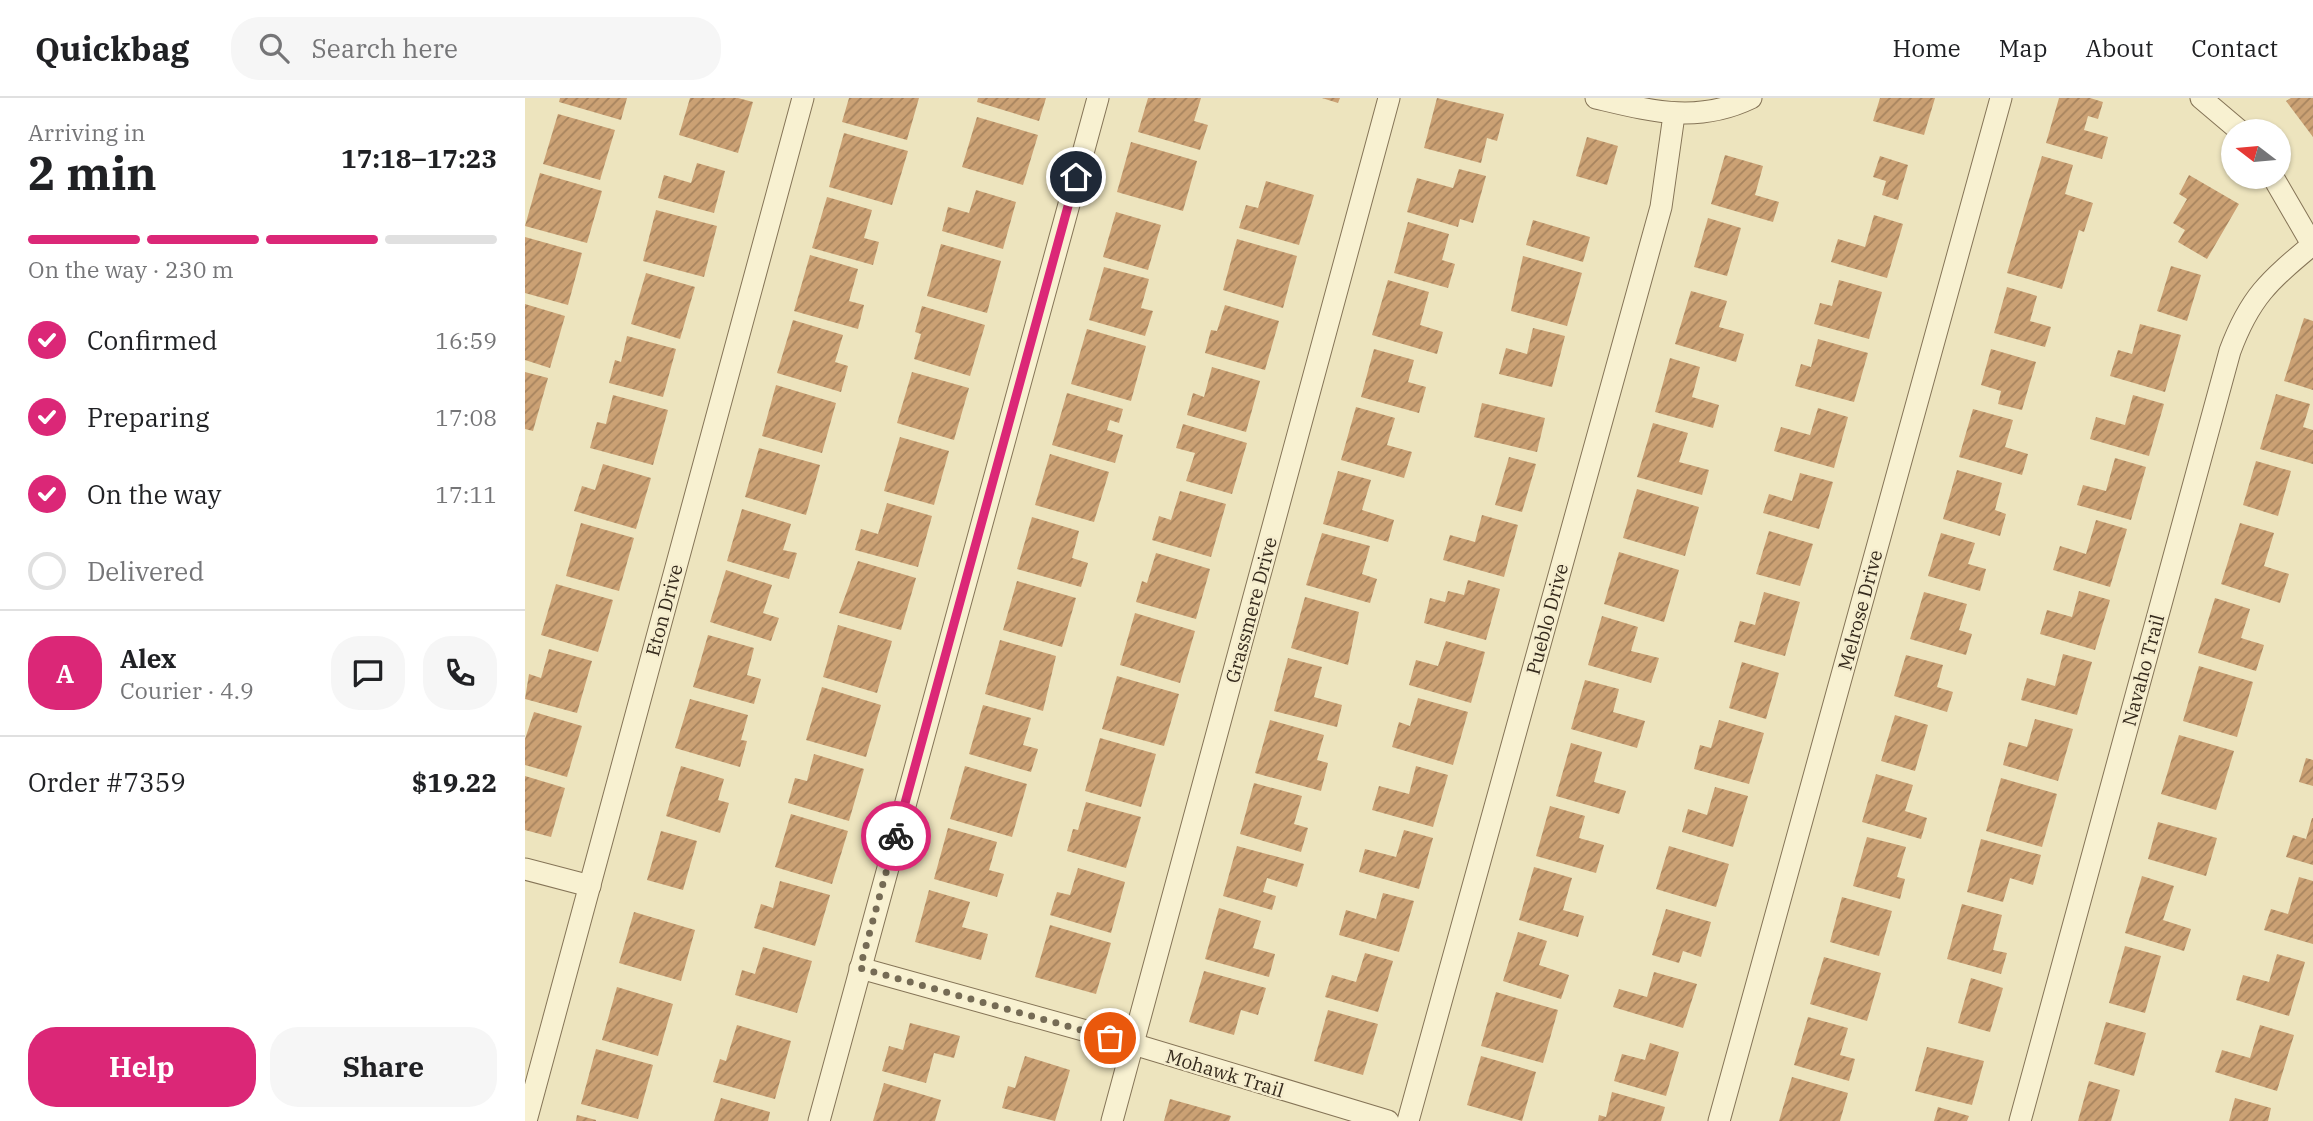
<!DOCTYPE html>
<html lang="en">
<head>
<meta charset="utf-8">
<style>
  :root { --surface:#fff; --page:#f6f6f6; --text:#202124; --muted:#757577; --line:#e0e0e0; --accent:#db2777 }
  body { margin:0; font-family:"IBM Plex Serif",serif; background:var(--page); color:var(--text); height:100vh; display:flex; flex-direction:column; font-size:26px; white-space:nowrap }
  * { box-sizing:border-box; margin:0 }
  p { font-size:23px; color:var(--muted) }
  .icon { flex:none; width:38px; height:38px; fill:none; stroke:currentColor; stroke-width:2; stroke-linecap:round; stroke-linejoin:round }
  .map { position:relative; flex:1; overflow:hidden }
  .drawer { display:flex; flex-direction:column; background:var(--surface); width:525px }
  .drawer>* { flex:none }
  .needle { width:46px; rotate:286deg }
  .tools { position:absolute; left:1696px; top:21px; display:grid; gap:14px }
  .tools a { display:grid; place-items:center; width:70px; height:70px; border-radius:50%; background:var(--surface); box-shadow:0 2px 5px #0004; font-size:35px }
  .pin { position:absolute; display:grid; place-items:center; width:60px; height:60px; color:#fff; margin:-30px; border:4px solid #fff; border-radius:50%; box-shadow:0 2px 7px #0007 }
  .courier { position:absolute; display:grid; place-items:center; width:70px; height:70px; margin:-35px; border:5px solid #db2777; border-radius:50%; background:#fff; color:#222; box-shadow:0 2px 9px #0007 }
  .overview em { font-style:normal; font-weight:800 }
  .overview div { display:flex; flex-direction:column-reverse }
  .overview { display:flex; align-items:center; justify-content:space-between; height:119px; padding:0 28px }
  h1 { font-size:46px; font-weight:800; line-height:52px }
  .bar { display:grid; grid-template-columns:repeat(4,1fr); gap:10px 7px; align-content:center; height:84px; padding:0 28px }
  .bar i { height:9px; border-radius:5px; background:var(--line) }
  .bar .selected { background:var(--accent) }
  .bar p { grid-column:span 4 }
  .line { display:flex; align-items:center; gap:18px; padding:0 28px; border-top:2px solid var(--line) }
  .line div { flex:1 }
  .round { display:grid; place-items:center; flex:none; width:74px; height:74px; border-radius:28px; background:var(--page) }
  ol { padding:0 28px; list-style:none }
  li { display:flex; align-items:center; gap:21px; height:77px }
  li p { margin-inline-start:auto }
  li .icon { padding:7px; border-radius:50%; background:var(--accent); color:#fff; stroke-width:4 }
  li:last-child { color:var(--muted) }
  li i { width:38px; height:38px; border:4px solid var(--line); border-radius:50% }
  .cta { display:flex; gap:14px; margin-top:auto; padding:14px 28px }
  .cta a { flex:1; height:80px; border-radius:28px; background:var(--accent); color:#fff; font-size:28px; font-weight:800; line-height:80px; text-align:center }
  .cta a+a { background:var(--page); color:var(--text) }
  header { display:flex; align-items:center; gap:42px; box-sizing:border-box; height:98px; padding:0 35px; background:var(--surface); border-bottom:2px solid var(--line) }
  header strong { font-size:33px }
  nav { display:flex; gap:38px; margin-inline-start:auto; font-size:24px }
  .search { width:490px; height:63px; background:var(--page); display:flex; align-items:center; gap:18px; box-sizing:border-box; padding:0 24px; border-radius:28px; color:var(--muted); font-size:26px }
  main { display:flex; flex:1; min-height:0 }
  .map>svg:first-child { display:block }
  .building { fill:url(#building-hatch) }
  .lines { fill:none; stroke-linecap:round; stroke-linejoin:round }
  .minor-casing { stroke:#857457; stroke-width:23 }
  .minor { stroke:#f8f1d1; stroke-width:21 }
  .done { stroke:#756b55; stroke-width:7; stroke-dasharray:0 12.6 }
  .route { stroke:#db2777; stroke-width:9 }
  .labels { text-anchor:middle; stroke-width:5; stroke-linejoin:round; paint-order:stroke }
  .street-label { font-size:19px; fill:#352a1c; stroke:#f5edce }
</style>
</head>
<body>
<header>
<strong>Quickbag</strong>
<div class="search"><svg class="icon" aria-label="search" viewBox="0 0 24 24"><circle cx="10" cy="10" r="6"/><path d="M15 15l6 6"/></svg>Search here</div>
<nav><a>Home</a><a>Map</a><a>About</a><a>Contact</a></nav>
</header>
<main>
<section class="drawer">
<div class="overview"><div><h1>2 min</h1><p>Arriving in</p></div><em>17:18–17:23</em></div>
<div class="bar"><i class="selected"></i><i class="selected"></i><i class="selected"></i><i></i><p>On the way · 230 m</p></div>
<ol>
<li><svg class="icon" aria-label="check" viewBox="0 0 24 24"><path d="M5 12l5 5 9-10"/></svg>Confirmed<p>16:59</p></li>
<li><svg class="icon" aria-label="check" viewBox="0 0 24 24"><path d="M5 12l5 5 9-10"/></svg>Preparing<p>17:08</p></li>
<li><svg class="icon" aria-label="check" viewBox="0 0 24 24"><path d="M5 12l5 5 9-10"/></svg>On the way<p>17:11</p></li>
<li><i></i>Delivered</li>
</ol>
<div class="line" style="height:126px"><b class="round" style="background:var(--accent);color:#fff">A</b><div><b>Alex</b><p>Courier · 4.9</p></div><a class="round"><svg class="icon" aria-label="chat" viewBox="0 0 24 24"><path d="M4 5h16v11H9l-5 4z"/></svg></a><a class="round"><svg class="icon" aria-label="phone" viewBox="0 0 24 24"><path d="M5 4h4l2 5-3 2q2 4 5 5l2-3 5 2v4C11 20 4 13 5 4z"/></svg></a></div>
<div class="line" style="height:91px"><div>Order #7359</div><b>$19.22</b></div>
<div class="cta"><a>Help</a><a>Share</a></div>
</section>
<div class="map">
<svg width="1788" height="1023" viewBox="0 0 1788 1023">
  <defs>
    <pattern id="building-hatch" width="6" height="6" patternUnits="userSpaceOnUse" patternTransform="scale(1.75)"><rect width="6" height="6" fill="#cba174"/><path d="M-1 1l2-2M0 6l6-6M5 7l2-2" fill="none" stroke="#a6835e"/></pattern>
  </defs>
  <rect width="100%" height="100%" fill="#ede4be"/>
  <g class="building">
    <path d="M35,0H102L96,22L34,4Z"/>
    <path d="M165,0H213L228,4L213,55L154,37Z"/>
    <path d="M324,0H394L382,42L317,24Z"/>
    <path d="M453,0H521L514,23L452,4Z"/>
    <path d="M623,0H676L669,23L683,27L675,52L613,34Z"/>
    <path d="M797,0H815L813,5Z"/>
    <path d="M912,0L979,16L972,43L962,40L956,65L899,50Z"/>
    <path d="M1355,0H1410L1399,37L1348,23Z"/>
    <path d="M1534,0H1565L1578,4L1573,21L1563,18L1559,32L1583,39L1577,61L1521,45Z"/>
    <path d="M1766,0H1788V39L1761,3Z"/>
    <path d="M33,16L90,32L75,82L18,66Z"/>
    <path d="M452,19L513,37L498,87L437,69Z"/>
    <path d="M319,35L383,53L367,107L304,89Z"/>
    <path d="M1062,39L1093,48L1082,87L1051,78Z"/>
    <path d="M606,44L672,63L658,113L592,94Z"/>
    <path d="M1200,57L1238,68L1230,97L1254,104L1248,124L1186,106Z"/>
    <path d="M1355,58L1383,67L1373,102L1357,97L1361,83L1348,79Z"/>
    <path d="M1517,58L1548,67L1540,96L1568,105L1559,134L1554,132L1537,191L1482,175Z"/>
    <path d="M172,65L200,73L189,115L133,100L139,77L166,85Z"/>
    <path d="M934,71L961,78L948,125L935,121L933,129L882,114L892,80L928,90Z"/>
    <path d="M15,75L77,93L62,145L0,128Z"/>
    <path d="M1664,77L1714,106L1682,161L1653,144L1660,132L1648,125L1662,101L1654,96Z"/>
    <path d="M741,83L789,97L774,147L714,130L721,107L733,110Z"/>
    <path d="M451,92L491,104L478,151L417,133L423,109L444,115Z"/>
    <path d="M302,99L347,112L339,140L354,144L348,167L287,150Z"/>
    <path d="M131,112L192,128L179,179L118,163Z"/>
    <path d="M591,114L636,127L623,172L578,159Z"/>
    <path d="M1349,117L1378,126L1362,180L1306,164L1313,141L1340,149Z"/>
    <path d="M1183,120L1216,130L1202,178L1169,169Z"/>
    <path d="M1008,122L1065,139L1058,164L1001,147Z"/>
    <path d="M883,124L924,136L917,162L930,166L923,190L869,175Z"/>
    <path d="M0,139L57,155L43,207L0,195Z"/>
    <path d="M712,141L772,158L758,210L698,192Z"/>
    <path d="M416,146L476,163L462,215L402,198Z"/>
    <path d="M285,157L333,171L324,203L339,207L333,231L269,213Z"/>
    <path d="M998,158L1057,175L1042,228L986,213Z"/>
    <path d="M1646,168L1676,177L1662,223L1632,213Z"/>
    <path d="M579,169L624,181L616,210L628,213L620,238L564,222Z"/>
    <path d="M121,175L170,189L155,241L106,226Z"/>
    <path d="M863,182L904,194L895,227L918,234L912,256L847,237Z"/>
    <path d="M1314,182L1357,194L1344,241L1289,226L1295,205L1307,208Z"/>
    <path d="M1482,189L1512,198L1505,223L1526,229L1520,249L1469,235Z"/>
    <path d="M1166,193L1202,203L1194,229L1219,236L1211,264L1150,246Z"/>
    <path d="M0,206L40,218L25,270L0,262Z"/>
    <path d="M700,207L754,223L740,272L680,255L686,232L692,233Z"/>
    <path d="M397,208L460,227L445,278L389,261L396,236L390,234Z"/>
    <path d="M1779,220L1788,223V292L1759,283Z"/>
    <path d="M268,222L318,237L310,264L323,268L316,294L252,275Z"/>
    <path d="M1615,226L1656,237L1640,294L1585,278L1593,252L1607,256Z"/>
    <path d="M1008,230L1040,238L1027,289L974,276L981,250L1002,256Z"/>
    <path d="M562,231L621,248L606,303L546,286Z"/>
    <path d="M102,238L151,251L138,299L84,285L90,262L96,264Z"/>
    <path d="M1293,241L1343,255L1329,304L1270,288L1276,266L1286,269Z"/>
    <path d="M849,251L889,262L883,284L901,289L894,315L836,299Z"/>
    <path d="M1466,251L1511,264L1497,312L1473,306L1476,293L1456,287Z"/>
    <path d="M1145,260L1175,269L1167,299L1194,307L1188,330L1130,314Z"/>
    <path d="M687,269L735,283L721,334L662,317L668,295L679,299Z"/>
    <path d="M0,274L23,280L8,333L0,331Z"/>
    <path d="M387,274L444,290L429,342L372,325Z"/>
    <path d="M251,287L311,305L297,355L237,338Z"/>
    <path d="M542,295L598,311L594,325L585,322L582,332L598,337L590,365L527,347Z"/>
    <path d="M1751,296L1785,306L1778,329L1788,332V366L1735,351Z"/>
    <path d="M88,297L143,312L128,367L65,350L72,324L81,326Z"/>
    <path d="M1608,297L1639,306L1624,358L1565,341L1571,319L1600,327Z"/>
    <path d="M957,305L1020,320L1012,354L949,339Z"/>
    <path d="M831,309L870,320L862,347L887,354L879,380L816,362Z"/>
    <path d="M1293,310L1323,319L1309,370L1249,353L1256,329L1285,337Z"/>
    <path d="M1448,311L1488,322L1480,349L1503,356L1497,377L1434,359Z"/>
    <path d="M1128,325L1163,335L1154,364L1184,372L1177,397L1112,379Z"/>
    <path d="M658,326L722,345L707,396L661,383L670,355L651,350Z"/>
    <path d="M375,339L424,353L409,407L359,393Z"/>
    <path d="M234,350L295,367L281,417L220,399Z"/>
    <path d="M525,356L584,374L569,424L510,407Z"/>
    <path d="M984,359L1011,366L997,414L970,407Z"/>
    <path d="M1590,360L1621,369L1606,422L1552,407L1558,387L1581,393Z"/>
    <path d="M1731,363L1766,373L1753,418L1718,407Z"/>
    <path d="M78,366L126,380L111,431L49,413L57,388L70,392Z"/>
    <path d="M1432,372L1477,385L1470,412L1481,416L1475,438L1418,421Z"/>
    <path d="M813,373L846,382L837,412L869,422L863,444L798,426Z"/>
    <path d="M1275,375L1308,384L1294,431L1238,415L1244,396L1267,403Z"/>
    <path d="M1112,391L1174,409L1160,458L1098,440Z"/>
    <path d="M655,393L701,406L686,459L627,442L634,418L646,422Z"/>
    <path d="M362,405L407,418L393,469L330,452L336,431L353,436Z"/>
    <path d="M217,411L266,426L258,452L272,455L264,481L202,463Z"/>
    <path d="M957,417L993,427L979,479L918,462L925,437L950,444Z"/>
    <path d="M507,419L554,433L547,460L563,465L556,489L492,471Z"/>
    <path d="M1571,422L1602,431L1585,489L1528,472L1535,448L1561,456Z"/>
    <path d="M56,425L109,440L94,493L41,478Z"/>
    <path d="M1715,425L1749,435L1739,468L1764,476L1755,505L1696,486Z"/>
    <path d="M1244,433L1288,446L1275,488L1231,476Z"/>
    <path d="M797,435L845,448L837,476L852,481L845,505L781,487Z"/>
    <path d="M1416,435L1450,445L1443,466L1461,471L1455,493L1403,478Z"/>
    <path d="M1094,454L1154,472L1139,524L1079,506Z"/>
    <path d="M631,455L685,471L671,521L611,504L617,483L622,485Z"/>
    <path d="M333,463L391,480L376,532L314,515Z"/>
    <path d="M201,472L247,487L238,515L254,520L246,543L185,524Z"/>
    <path d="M943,482L975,491L961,542L899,525L905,500L920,504L923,493L939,497Z"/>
    <path d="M492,483L551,500L537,549L478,532Z"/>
    <path d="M31,486L88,502L73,554L16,537Z"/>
    <path d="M1554,493L1585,502L1570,552L1515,536L1522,512L1547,519Z"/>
    <path d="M1239,494L1275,504L1260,558L1209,544L1215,523L1230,527Z"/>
    <path d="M1399,494L1442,506L1434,532L1447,536L1441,557L1385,541Z"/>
    <path d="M780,499L834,514L823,567L766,550Z"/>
    <path d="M1690,500L1725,511L1716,540L1739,547L1731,573L1673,555Z"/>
    <path d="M610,515L670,533L655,585L595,567Z"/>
    <path d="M1077,518L1113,529L1106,553L1134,560L1126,585L1063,567Z"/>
    <path d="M313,527L367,543L352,595L298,579Z"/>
    <path d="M183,537L229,550L222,577L236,581L229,606L168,589Z"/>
    <path d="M475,542L531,558L518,613L460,596Z"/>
    <path d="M921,543L960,554L946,605L884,587L891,562L913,568Z"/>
    <path d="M24,551L67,563L52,615L0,601L4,576L16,580Z"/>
    <path d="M1538,556L1567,564L1552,617L1496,602L1502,580L1530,588Z"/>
    <path d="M1381,557L1418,567L1412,589L1428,594L1422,614L1369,598Z"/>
    <path d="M763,560L797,569L789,599L817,607L812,629L749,613Z"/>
    <path d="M1217,564L1254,575L1241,621L1204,610Z"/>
    <path d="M1674,568L1728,584L1712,639L1658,623Z"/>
    <path d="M592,578L654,596L639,648L577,631Z"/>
    <path d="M1060,582L1094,591L1088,614L1120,623L1112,650L1046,631Z"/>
    <path d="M297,589L356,607L341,659L281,642Z"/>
    <path d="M893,600L943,614L928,667L867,649L874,624L885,628Z"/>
    <path d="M165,601L223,617L216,642L222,643L215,669L150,650Z"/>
    <path d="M458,607L506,620L498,647L513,651L506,674L444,656Z"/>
    <path d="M9,614L57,628L42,679L0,667V641Z"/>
    <path d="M1370,617L1403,627L1390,673L1356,663Z"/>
    <path d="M1510,621L1548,631L1533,683L1478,667L1484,644L1502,649Z"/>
    <path d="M745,622L799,637L792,662L803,665L796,693L730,675Z"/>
    <path d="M1194,622L1239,635L1224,686L1169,671L1175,647L1186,650Z"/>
    <path d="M1654,637L1709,653L1691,712L1636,696Z"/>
    <path d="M575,640L631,656L616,709L560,693Z"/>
    <path d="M1046,645L1077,654L1069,684L1101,693L1094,716L1031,698Z"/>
    <path d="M289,656L339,671L324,723L263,705L270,680L282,683Z"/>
    <path d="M1781,660L1788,662V688L1774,684Z"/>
    <path d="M156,668L199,681L193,702L204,705L195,735L141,718Z"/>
    <path d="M440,668L502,686L487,739L425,721Z"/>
    <path d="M891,668L923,677L908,729L847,712L854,688L884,696Z"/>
    <path d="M1351,676L1388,687L1380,713L1402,720L1396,741L1337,724Z"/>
    <path d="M0,678L40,690L26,739L0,732Z"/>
    <path d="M1476,680L1532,696L1517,749L1461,733Z"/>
    <path d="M729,685L777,698L769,726L783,730L776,754L715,736Z"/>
    <path d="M1190,689L1223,698L1208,749L1157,734L1163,711L1182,717Z"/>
    <path d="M561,704L616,719L601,770L542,753L548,731L553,732Z"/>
    <path d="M1025,708L1060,718L1054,740L1079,747L1071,775L1011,758Z"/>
    <path d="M266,716L323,733L307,786L250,769Z"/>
    <path d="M1787,720H1788V767L1761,759L1768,737L1781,741Z"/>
    <path d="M1633,724L1692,740L1681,778L1623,761Z"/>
    <path d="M423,730L472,744L464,772L479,776L472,799L409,781Z"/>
    <path d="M879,732L908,740L894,791L834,774L840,751L871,759Z"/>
    <path d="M136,733L172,743L158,792L122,782Z"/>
    <path d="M1342,739L1381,749L1372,779L1380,781L1375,801L1328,788Z"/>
    <path d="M1456,741L1516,757L1508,787L1485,780L1478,804L1442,794Z"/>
    <path d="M712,748L779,766L772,789L742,780L738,794L751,798L747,812L698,798Z"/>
    <path d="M1144,748L1204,766L1191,809L1131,791Z"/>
    <path d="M1009,769L1047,780L1038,812L1059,818L1053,839L994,822Z"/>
    <path d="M553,770L600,784L586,835L525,817L532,794L545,797Z"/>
    <path d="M1617,778L1649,788L1638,822L1666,831L1659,853L1600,835Z"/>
    <path d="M1774,779L1788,783V846L1739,832L1746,811L1763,816Z"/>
    <path d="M255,783L305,797L290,848L229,830L236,806L248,810Z"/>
    <path d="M404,792L445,804L437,829L463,836L456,862L390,844Z"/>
    <path d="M858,795L889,803L874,854L814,837L821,812L851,821Z"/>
    <path d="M1317,799L1367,813L1354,858L1305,844Z"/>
    <path d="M1437,806L1477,817L1468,852L1482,855L1476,876L1422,861Z"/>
    <path d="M694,810L736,823L728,850L750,856L744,879L680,861Z"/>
    <path d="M1141,811L1186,824L1176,859L1158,853L1154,865L1127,857Z"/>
    <path d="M109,814L170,832L156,883L94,865Z"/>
    <path d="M525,827L586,845L571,896L510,879Z"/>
    <path d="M993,834L1022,843L1014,867L1044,877L1036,901L978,883Z"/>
    <path d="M1600,848L1636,858L1620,915L1584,905Z"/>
    <path d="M238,849L287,863L272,915L210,897L217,872L230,876Z"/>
    <path d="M840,855L868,863L853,914L800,899L807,877L831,884Z"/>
    <path d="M1752,856L1780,864L1764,918L1711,902L1718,877L1744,884Z"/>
    <path d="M1299,859L1356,875L1342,923L1285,906Z"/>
    <path d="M679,873L741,890L733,917L716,912L709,937L664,924Z"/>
    <path d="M1129,874L1172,886L1158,930L1088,909L1094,891L1122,899Z"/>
    <path d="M1446,880L1478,890L1465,934L1433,925Z"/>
    <path d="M92,889L148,906L133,958L77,942Z"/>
    <path d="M971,894L1033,912L1018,965L956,948Z"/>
    <path d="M803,912L853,926L838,977L789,963Z"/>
    <path d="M1283,919L1323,930L1315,957L1330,961L1324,983L1269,967Z"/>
    <path d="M1581,924L1621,935L1609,978L1569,966Z"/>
    <path d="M385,925L435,938L429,960L409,955L401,985L357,973L364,948L378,952Z"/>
    <path d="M212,927L266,943L250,1001L188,984L195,961L201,963Z"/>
    <path d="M1735,927L1769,937L1752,993L1690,974L1697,952L1725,960Z"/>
    <path d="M1125,945L1154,954L1141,998L1089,983L1097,956L1120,962Z"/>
    <path d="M1402,949L1459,963L1447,1007L1390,993Z"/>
    <path d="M71,951L128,967L113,1021L56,1006Z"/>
    <path d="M500,958L545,972L530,1023L477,1010L483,988L490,990Z"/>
    <path d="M956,958L1011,974L997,1023L942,1007Z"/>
    <path d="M1267,979L1323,995L1315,1023H1254Z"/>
    <path d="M1564,983L1595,992L1586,1023H1553Z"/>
    <path d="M359,985L416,1002L410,1023H348Z"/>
    <path d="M1087,994L1140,1009L1136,1023H1073L1074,1017L1081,1019Z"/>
    <path d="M196,1000L245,1014L243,1023H189Z"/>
    <path d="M1710,1000L1746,1010L1743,1023H1704Z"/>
    <path d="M645,1001L706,1018L704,1023H639Z"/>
    <path d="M1413,1009L1444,1018L1442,1023H1409Z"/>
    <path d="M52,1017L71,1022V1023H51Z"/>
  </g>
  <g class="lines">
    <defs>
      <g id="minor">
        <path d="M1071,0C1126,13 1172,26 1226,0"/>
        <path d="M1676,0L1715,33"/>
        <path d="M1748,79L1788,148"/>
        <path d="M0,771L65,788"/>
        <path d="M335,870L608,946L863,1023"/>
        <path d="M1,1023L278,0"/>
        <path d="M294,1023L573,0"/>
        <path d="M587,1023L864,0"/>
        <path d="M883,1023L1136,109L1149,17"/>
        <path d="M1194,1023L1476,0"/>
        <path d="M1495,1023L1705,253C1725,199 1744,183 1787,147"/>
      </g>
    </defs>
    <use href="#minor" class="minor-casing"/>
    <use href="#minor" class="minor"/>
  </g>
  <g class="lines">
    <path class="done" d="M371,738L335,870L585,940"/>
    <path class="route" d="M371,738L551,79"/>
  </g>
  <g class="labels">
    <g class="street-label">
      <text transform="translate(139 512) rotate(-75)" y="7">Eton Drive</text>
      <text transform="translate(726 512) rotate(-75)" y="7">Grassmere Drive</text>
      <text transform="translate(1335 512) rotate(-75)" y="7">Melrose Drive</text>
      <text transform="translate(1022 521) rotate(-75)" y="7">Pueblo Drive</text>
      <text transform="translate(1618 572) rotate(-75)" y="7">Navaho Trail</text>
      <text transform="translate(700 975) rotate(17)" y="7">Mohawk Trail</text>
    </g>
  </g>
</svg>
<div class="tools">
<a><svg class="needle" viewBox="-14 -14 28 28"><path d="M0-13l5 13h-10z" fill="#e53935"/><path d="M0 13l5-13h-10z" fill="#757577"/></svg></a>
</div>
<div class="pin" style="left:585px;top:940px;background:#ea580c"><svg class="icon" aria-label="bag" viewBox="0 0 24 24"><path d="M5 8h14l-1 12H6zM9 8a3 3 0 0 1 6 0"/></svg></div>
<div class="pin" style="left:551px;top:79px;background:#1f2937"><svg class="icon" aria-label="home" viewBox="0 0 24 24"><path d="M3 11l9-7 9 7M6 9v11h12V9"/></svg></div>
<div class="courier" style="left:371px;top:738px"><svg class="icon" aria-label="bike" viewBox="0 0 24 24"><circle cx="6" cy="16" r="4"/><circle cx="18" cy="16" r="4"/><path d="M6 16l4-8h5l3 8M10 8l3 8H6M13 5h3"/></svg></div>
</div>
</main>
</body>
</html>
